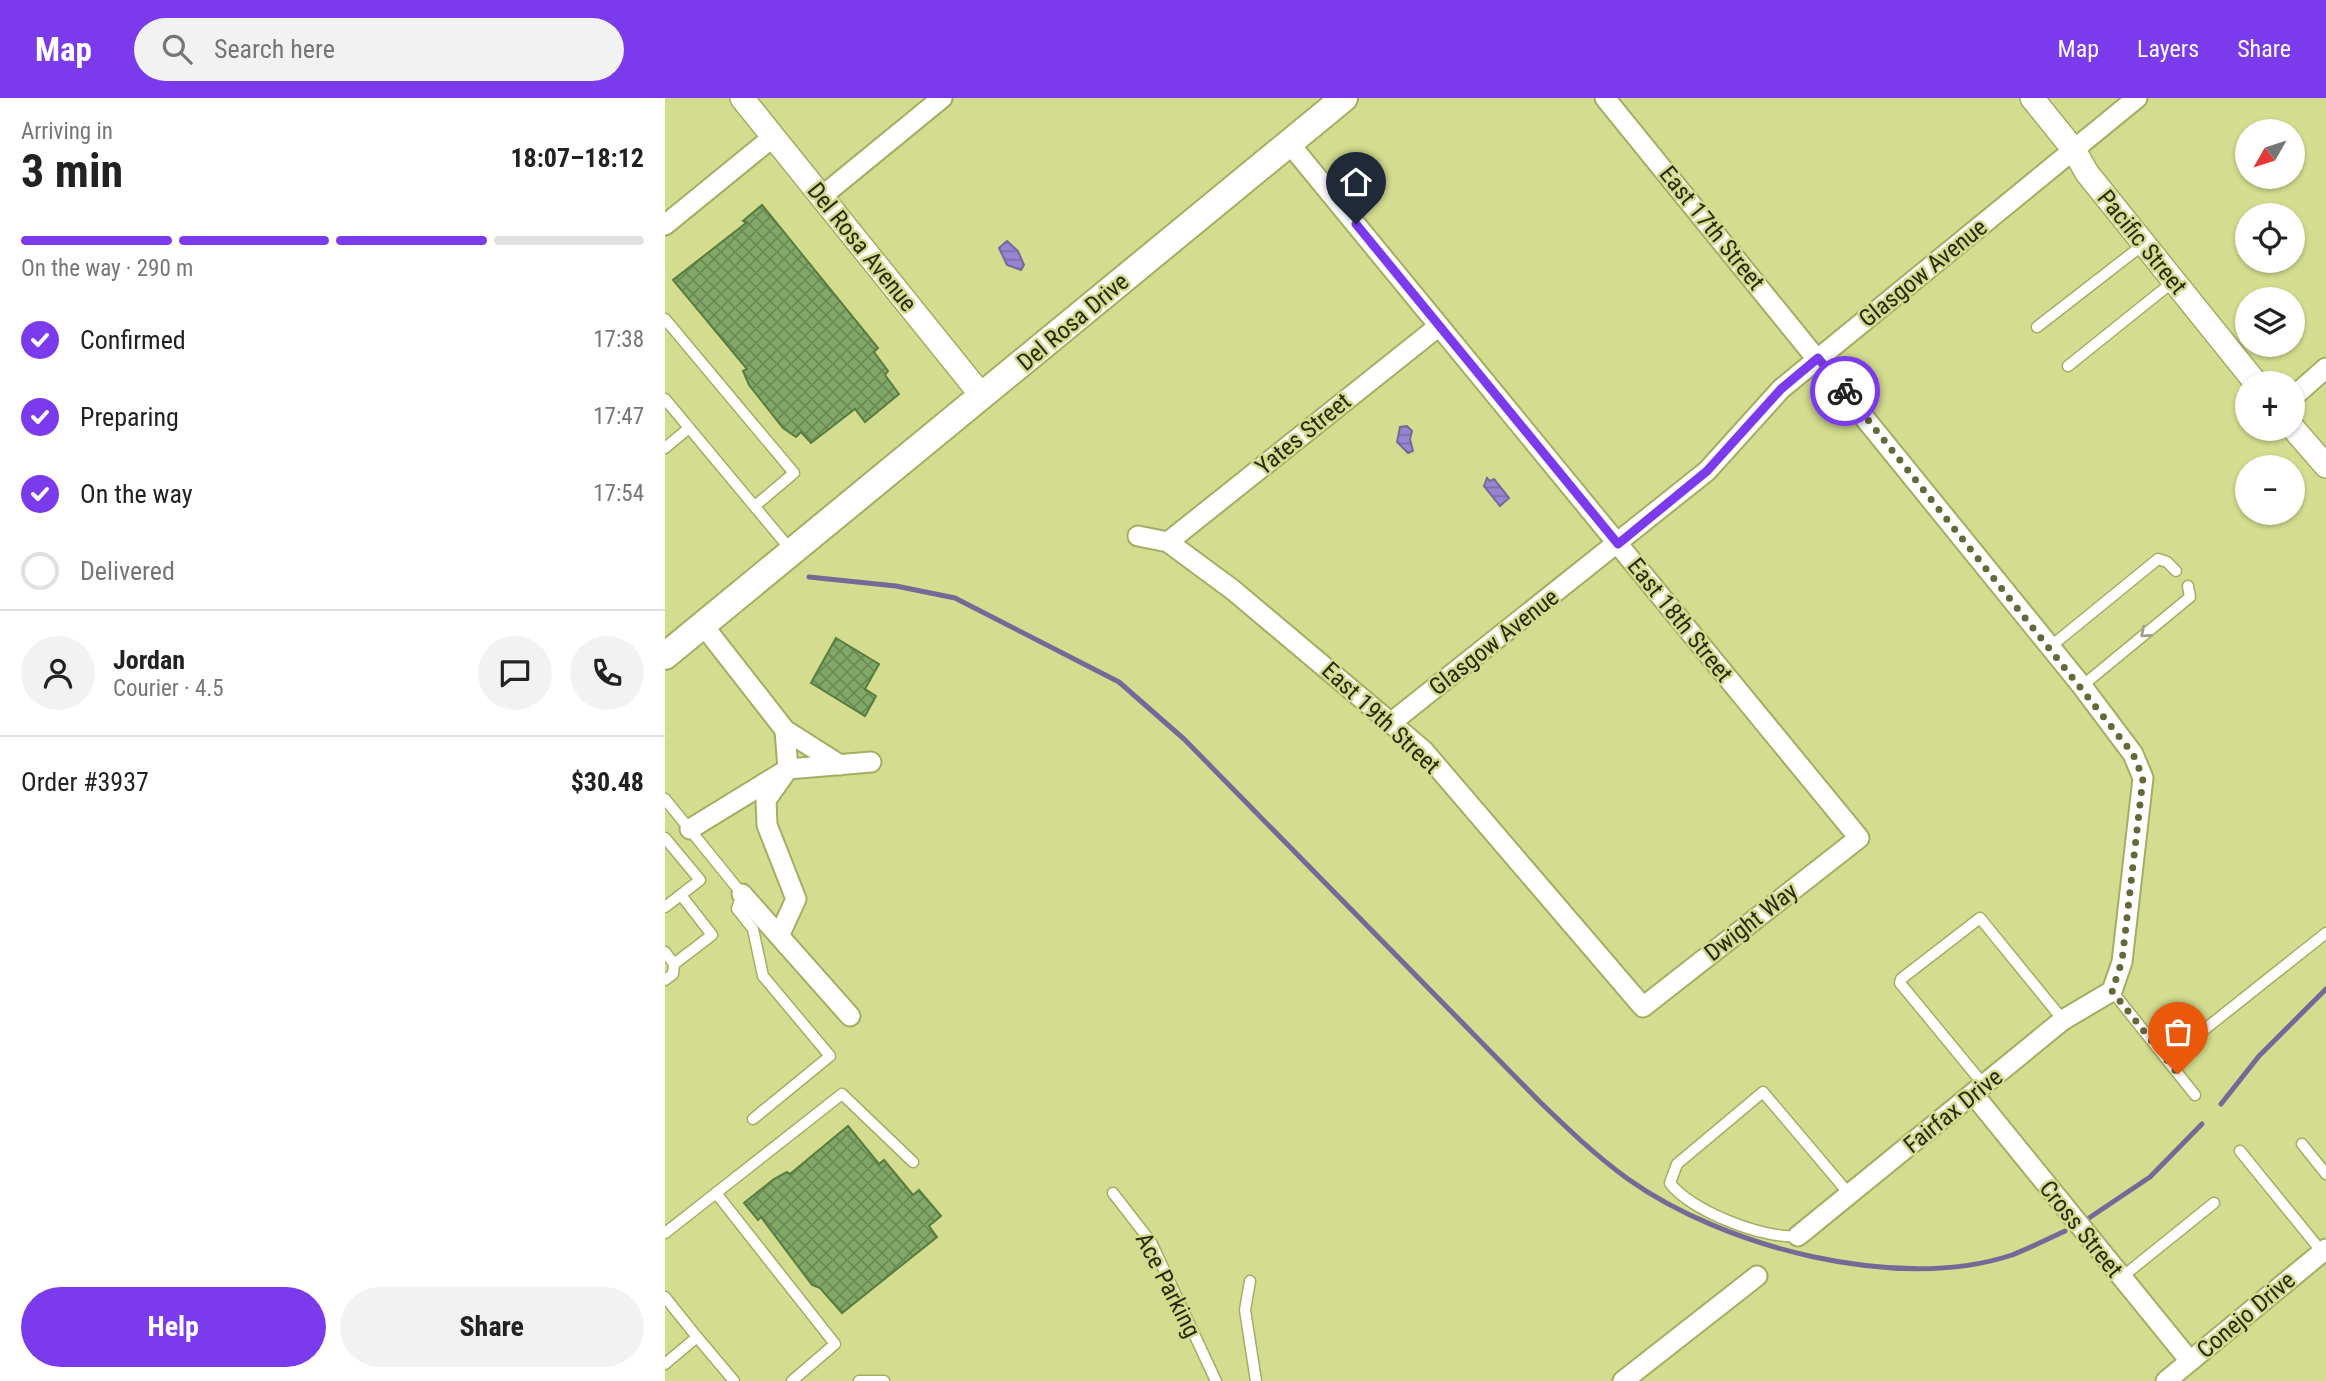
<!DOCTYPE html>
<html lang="en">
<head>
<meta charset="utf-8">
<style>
  :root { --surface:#fff; --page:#f2f2f2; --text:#222; --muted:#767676; --line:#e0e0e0; --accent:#7c3aed }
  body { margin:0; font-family:"Roboto Condensed",sans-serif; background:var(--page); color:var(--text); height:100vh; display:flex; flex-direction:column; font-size:26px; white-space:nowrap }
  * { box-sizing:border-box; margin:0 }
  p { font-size:23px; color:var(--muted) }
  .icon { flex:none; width:38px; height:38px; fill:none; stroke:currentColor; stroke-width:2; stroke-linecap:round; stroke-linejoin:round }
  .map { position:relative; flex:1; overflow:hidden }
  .details { display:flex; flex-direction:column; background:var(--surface); width:665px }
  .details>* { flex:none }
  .needle { width:46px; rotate:231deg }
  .fabs { position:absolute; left:1570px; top:21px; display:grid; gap:14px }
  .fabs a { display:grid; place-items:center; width:70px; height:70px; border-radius:50%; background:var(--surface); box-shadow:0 2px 5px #0004; font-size:35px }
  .pin { position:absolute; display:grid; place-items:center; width:60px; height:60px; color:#fff; margin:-72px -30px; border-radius:50% 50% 50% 0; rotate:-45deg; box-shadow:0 0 7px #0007 }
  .pin .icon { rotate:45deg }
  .courier { position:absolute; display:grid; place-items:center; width:70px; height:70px; margin:-35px; border:5px solid #7c3aed; border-radius:50%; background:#fff; color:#222; box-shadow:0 2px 9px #0007 }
  .overview em { font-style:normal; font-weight:700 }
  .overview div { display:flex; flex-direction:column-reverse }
  .overview { display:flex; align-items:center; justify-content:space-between; height:119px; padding:0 21px }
  h1 { font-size:46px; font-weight:700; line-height:52px }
  .bar { display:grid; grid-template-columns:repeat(4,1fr); gap:10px 7px; align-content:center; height:84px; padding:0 21px }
  .bar i { height:9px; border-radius:5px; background:var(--line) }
  .bar .active { background:var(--accent) }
  .bar p { grid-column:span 4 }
  .line { display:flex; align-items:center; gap:18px; padding:0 21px; border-top:2px solid var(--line) }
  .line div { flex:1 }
  .round { display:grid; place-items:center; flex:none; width:74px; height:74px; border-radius:37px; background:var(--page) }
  ol { padding:0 21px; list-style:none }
  li { display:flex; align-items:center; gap:21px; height:77px }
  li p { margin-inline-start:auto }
  li .icon { padding:7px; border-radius:50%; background:var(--accent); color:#fff; stroke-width:4 }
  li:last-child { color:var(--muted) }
  li i { width:38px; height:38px; border:4px solid var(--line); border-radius:50% }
  .action { display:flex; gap:14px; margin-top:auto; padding:14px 21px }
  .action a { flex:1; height:80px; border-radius:42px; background:var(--accent); color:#fff; font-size:28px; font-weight:700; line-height:80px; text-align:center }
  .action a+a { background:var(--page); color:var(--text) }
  header { display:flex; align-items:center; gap:42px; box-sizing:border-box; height:98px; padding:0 35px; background:var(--accent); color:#fff }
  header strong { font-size:33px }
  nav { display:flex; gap:38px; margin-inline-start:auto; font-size:24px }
  .search { width:490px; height:63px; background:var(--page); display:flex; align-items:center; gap:18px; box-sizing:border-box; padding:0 24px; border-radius:38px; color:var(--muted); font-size:26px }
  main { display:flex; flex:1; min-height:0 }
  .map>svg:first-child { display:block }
  .water { fill:url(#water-rules); stroke:#766997; stroke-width:2 }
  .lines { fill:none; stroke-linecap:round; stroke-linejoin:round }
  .stream { stroke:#766997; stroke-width:5 }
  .building { fill:url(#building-cross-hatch); stroke:#587d3f; stroke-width:2 }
  .service-casing { stroke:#a5ad62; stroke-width:13 }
  .minor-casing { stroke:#a5ad62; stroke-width:23 }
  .tertiary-casing { stroke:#a5ad62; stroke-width:26 }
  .secondary-casing { stroke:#a5ad62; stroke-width:30 }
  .service { stroke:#fff; stroke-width:10 }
  .minor { stroke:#fff; stroke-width:19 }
  .tertiary { stroke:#fff; stroke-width:23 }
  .secondary { stroke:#fff; stroke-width:26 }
  .oneway { stroke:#9fa092 }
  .done { stroke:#65693a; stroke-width:7; stroke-dasharray:0 12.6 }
  .route { stroke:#7c3aed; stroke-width:9 }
  .labels { text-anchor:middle; stroke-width:5; stroke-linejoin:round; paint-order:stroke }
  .street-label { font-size:24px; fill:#292b0c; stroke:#d4dd8f }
</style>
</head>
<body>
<header>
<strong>Map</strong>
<div class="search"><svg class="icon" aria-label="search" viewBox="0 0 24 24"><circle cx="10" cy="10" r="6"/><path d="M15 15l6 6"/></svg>Search here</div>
<nav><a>Map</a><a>Layers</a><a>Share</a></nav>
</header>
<main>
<section class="details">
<div class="overview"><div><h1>3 min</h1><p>Arriving in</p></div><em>18:07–18:12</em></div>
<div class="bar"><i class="active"></i><i class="active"></i><i class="active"></i><i></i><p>On the way · 290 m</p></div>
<ol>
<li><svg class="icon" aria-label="check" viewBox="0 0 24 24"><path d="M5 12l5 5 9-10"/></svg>Confirmed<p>17:38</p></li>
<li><svg class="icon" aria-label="check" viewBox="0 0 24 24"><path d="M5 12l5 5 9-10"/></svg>Preparing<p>17:47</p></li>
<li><svg class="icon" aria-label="check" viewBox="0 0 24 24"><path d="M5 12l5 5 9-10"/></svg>On the way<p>17:54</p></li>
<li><i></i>Delivered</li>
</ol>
<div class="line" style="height:126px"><a class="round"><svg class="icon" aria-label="person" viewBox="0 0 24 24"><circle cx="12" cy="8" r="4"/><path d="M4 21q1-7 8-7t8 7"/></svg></a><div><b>Jordan</b><p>Courier · 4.5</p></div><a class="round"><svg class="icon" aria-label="chat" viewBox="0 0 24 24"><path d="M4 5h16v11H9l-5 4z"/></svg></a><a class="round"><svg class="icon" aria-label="phone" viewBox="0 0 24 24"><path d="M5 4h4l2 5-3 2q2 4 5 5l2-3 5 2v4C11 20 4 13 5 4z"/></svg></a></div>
<div class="line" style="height:91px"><div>Order #3937</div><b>$30.48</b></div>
<div class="action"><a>Help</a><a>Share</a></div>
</section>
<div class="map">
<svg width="1661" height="1283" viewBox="0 0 1661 1283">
  <defs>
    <pattern id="water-rules" width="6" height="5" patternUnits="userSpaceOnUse" patternTransform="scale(1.75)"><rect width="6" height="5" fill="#9784d3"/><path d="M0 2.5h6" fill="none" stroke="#7b6caa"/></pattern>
    <pattern id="building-cross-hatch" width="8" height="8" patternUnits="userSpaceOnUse" patternTransform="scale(1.75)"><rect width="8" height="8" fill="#81a867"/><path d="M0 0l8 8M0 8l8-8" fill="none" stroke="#6a8953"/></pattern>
  </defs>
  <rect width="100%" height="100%" fill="#d4dd8f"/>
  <g class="water">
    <path d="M342,143L353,153L359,167L356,172L342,167L334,150Z"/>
    <path d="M742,328L747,333L745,341L748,353L743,355L732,344L735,329Z"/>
    <path d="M822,380L825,383L829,381L844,400L835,408L819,388Z"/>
  </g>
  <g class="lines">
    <g class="stream">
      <path d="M144,479L231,488L290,500L454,584L519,641L875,1004C903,1031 931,1058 963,1081C1058,1149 1233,1195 1347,1157C1365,1150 1383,1141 1400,1133"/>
      <path d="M1556,1006L1594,958L1661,891"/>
      <path d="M1418,1124L1485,1079L1537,1026"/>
    </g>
  </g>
  <g class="building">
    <path d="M97,107L213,250L209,254L223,273L220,277L234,296L200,324L190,311L146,345L136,334L131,339L118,330L84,287L78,273L82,271L8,182L81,125L78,123Z"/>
    <path d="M171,540L214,566L200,591L211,598L200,618L146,585Z"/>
    <path d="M183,1028L214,1066L219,1062L248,1097L254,1092L276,1118L264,1128L272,1139L177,1215L155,1190L147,1187L96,1119L93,1122L79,1105L109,1081L122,1074L125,1076Z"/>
  </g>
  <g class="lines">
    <defs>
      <g id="service">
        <path d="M0,221L129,375L91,407"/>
        <path d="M1372,229L1479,146"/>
        <path d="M1403,268L1509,183"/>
        <path d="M0,301L125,451"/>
        <path d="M0,350L24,330"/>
        <path d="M1385,549L1493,461L1502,464L1511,473"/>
        <path d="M1417,588L1525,499L1523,488"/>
        <path d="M0,701L77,796L72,811L88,831L98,878L165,958L88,1021"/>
        <path d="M0,740L35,782L0,809"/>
        <path d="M0,854L9,866L47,837L16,797"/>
        <path d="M0,882L8,876L9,866"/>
        <path d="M1447,893L1530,997"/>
        <path d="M1530,939L1661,835"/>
        <path d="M1319,987L1235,885L1236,881L1315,820L1398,922"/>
        <path d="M1637,1046L1661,1076"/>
        <path d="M1575,1053L1657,1154"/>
        <path d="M51,1095L177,996L248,1064"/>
        <path d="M448,1095L486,1144L551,1283"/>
        <path d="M0,1135L51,1095L170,1246L127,1283"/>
        <path d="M1133,1138C1100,1142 1024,1112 1005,1085L1012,1066L1098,994L1185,1097"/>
        <path d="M1457,1179L1549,1105"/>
        <path d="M585,1183L580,1212L591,1283"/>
        <path d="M0,1199L32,1239L0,1266"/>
        <path d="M32,1239L69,1283"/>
        <path d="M194,1283H219"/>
      </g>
      <g id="minor">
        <path d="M940,0L1417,588L1468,656L1478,680L1457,864L1447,893L1398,922L1133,1138"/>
        <path d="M156,99L277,0"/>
        <path d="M0,127L108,39"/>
        <path d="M1628,299L1661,270"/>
        <path d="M473,438L503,444L568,492L758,652L978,909L1194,740L624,45"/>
        <path d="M503,444L774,228"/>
        <path d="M38,527L120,632L175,667"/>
        <path d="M727,624L1042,373L1116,291L1472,0"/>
        <path d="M25,731L123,671L206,664"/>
        <path d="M77,796L185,918"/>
        <path d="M114,838L131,801L102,727L101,702L123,671L120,632"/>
        <path d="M1309,997L1525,1263"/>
        <path d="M958,1283L1092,1178"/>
        <path d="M1501,1283L1661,1151"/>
      </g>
      <g id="tertiary">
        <path d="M77,0L317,298"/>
        <path d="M1367,0L1409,52L1422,75L1591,285"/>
        <path d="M1628,330L1661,368"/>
      </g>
      <path id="secondary" d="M0,558L679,0"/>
    </defs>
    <use href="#service" class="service-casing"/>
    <use href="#minor" class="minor-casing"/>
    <use href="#tertiary" class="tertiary-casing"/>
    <use href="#secondary" class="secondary-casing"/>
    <use href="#service" class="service"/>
    <use href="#minor" class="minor"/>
    <use href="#tertiary" class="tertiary"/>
    <use href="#secondary" class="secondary"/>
  </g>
  <defs><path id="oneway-chevron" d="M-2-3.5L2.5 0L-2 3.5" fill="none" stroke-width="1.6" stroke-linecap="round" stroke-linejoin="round" transform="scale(1.75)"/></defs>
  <use class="oneway" href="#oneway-chevron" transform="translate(1480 535) rotate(140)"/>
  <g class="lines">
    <path class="done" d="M1180,293L1468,656L1478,680L1457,863L1447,893L1513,976"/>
    <path class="route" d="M691,126L953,446L1042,373L1116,291L1153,260L1180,293"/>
  </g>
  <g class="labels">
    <g class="street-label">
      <text transform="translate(1047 130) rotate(51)" y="8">East 17th Street</text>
      <text transform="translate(1477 144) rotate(51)" y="8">Pacific Street</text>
      <text transform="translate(197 149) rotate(51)" y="8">Del Rosa Avenue</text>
      <text transform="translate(1258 175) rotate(-39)" y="8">Glasgow Avenue</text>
      <text transform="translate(408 224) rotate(-40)" y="8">Del Rosa Drive</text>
      <text transform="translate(638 336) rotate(-39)" y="8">Yates Street</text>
      <text transform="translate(1015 522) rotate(51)" y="8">East 18th Street</text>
      <text transform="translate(829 544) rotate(-38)" y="8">Glasgow Avenue</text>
      <text transform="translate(716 620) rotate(43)" y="8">East 19th Street</text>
      <text transform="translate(1086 824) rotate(-38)" y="8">Dwight Way</text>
      <text transform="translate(1288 1013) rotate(-39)" y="8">Fairfax Drive</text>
      <text transform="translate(1416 1131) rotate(51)" y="8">Cross Street</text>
      <text transform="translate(503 1187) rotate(63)" y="8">Ace Parking</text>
      <text transform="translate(1581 1217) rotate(-40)" y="8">Conejo Drive</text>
    </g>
  </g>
</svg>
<div class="fabs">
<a><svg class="needle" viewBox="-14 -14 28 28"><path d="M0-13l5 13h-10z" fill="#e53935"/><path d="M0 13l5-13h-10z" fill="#767676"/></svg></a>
<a><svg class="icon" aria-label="locate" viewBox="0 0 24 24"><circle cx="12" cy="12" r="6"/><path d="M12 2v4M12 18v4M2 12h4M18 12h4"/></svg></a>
<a><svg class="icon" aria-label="layers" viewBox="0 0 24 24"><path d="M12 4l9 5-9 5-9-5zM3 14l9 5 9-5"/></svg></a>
<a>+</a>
<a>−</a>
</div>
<div class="pin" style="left:1513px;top:976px;background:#ea580c"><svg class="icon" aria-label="bag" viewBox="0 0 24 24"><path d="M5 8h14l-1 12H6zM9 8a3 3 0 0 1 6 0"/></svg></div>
<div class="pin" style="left:691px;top:126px;background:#1f2937"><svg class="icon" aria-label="home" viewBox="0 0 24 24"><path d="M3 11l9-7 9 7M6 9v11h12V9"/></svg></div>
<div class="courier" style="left:1180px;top:293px"><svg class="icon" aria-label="bike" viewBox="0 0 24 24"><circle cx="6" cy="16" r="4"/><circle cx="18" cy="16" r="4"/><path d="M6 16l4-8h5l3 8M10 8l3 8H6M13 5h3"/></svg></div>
</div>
</main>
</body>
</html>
